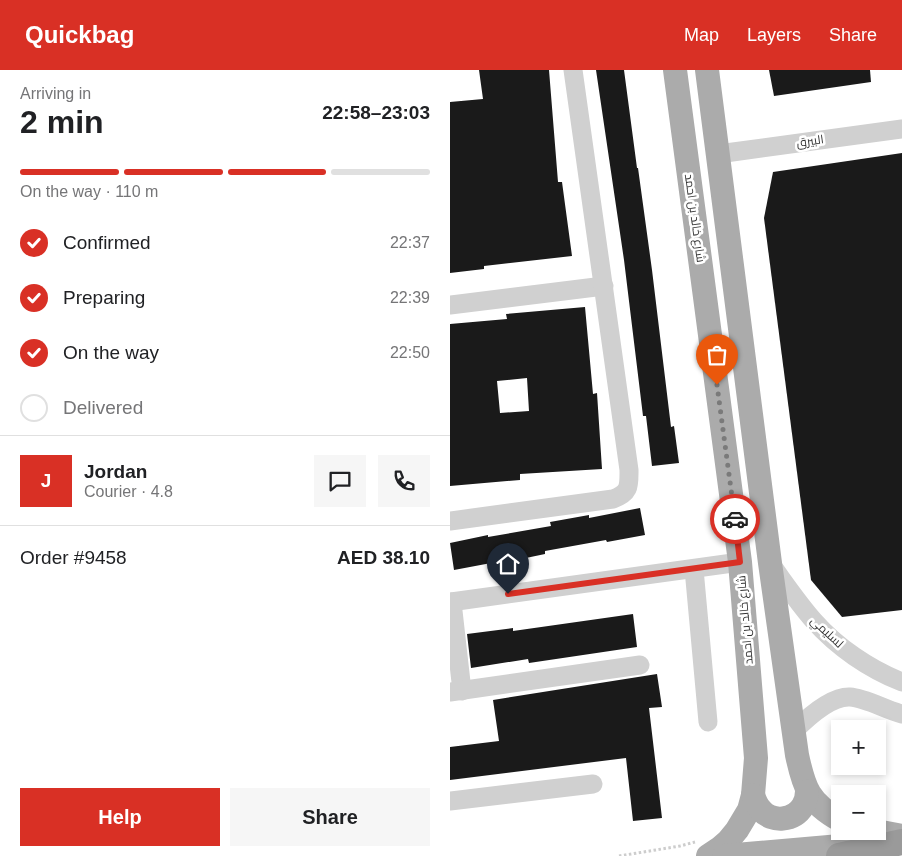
<!DOCTYPE html>
<html lang="en">
<head>
<meta charset="utf-8">
<style>
  :root { --surface:#fff; --page:#f6f6f6; --text:#202124; --muted:#757577; --line:#e0e0e0; --accent:#d93025 }
  body { margin:0; font-family:Helvetica,Cairo,sans-serif; background:var(--page); color:var(--text); height:100vh; display:flex; flex-direction:column; font-size:19px; white-space:nowrap }
  * { box-sizing:border-box; margin:0 }
  p { font-size:16px; color:var(--muted) }
  .icon { flex:none; width:28px; height:28px; fill:none; stroke:currentColor; stroke-width:2; stroke-linecap:round; stroke-linejoin:round }
  .map { position:relative; flex:1; overflow:hidden }
  .side { display:flex; flex-direction:column; background:var(--surface); width:450px }
  .side>* { flex:none }
  .tools { position:absolute; left:381px; top:650px; display:grid; gap:10px }
  .tools a { display:grid; place-items:center; width:55px; height:55px; border-radius:0px; background:var(--surface); box-shadow:0 2px 8px #0003; font-size:25px }
  .pin { position:absolute; display:grid; place-items:center; width:42px; height:42px; color:#fff; margin:-51px -21px; border-radius:50% 50% 50% 0; rotate:-45deg; box-shadow:0 0 5px #0007 }
  .pin .icon { rotate:45deg }
  .courier { position:absolute; display:grid; place-items:center; width:50px; height:50px; margin:-25px; border:4px solid #d93025; border-radius:50%; background:#fff; color:#222; box-shadow:0 1px 6px #0007 }
  .overview em { font-style:normal; font-weight:700 }
  .overview div { display:flex; flex-direction:column-reverse }
  .overview { display:flex; align-items:center; justify-content:space-between; height:85px; padding:0 20px }
  h1 { font-size:32px; font-weight:700; line-height:38px }
  .bar { display:grid; grid-template-columns:repeat(4,1fr); gap:8px 5px; align-content:center; height:60px; padding:0 20px }
  .bar i { height:6px; border-radius:4px; background:var(--line) }
  .bar .active { background:var(--accent) }
  .bar p { grid-column:span 4 }
  .line { display:flex; align-items:center; gap:12px; padding:0 20px; border-top:1px solid var(--line) }
  .line div { flex:1 }
  .round { display:grid; place-items:center; flex:none; width:52px; height:52px; border-radius:0px; background:var(--page) }
  ol { padding:0 20px; list-style:none }
  li { display:flex; align-items:center; gap:15px; height:55px }
  li p { margin-inline-start:auto }
  li .icon { padding:5px; border-radius:50%; background:var(--accent); color:#fff; stroke-width:4 }
  li:last-child { color:var(--muted) }
  li i { width:28px; height:28px; border:2px solid var(--line); border-radius:50% }
  .primary-button { display:flex; gap:10px; margin-top:auto; padding:10px 20px }
  .primary-button a { flex:1; height:58px; border-radius:0px; background:var(--accent); color:#fff; font-size:20px; font-weight:700; line-height:58px; text-align:center }
  .primary-button a+a { background:var(--page); color:var(--text) }
  header { display:flex; align-items:center; gap:30px; box-sizing:border-box; height:70px; padding:0 25px; background:var(--accent); color:#fff }
  header strong { font-size:24px }
  nav { display:flex; gap:28px; margin-inline-start:auto; font-size:18px }
  main { display:flex; flex:1; min-height:0 }
  .map>svg:first-child { display:block }
  .building { fill:#1a1a1a; fill-rule:evenodd }
  .lines { fill:none; stroke-linecap:round; stroke-linejoin:round }
  .path { stroke:#cdcdcd; stroke-width:3; stroke-dasharray:2.5 2.5; stroke-linecap:butt }
  .minor { stroke:#d0d0d0; stroke-width:19 }
  .major { stroke:#ababab; stroke-width:24 }
  .highway { stroke:#9a9a9a; stroke-width:26 }
  .done { stroke:#7a7a7a; stroke-width:5; stroke-dasharray:0 9 }
  .route { stroke:#d93025; stroke-width:6 }
  .labels { text-anchor:middle; stroke-width:5; stroke-linejoin:round; paint-order:stroke }
  .street-label { font-size:12px; fill:#333; stroke:#fff }
</style>
</head>
<body>
<header>
<strong>Quickbag</strong>
<nav><a>Map</a><a>Layers</a><a>Share</a></nav>
</header>
<main>
<section class="side">
<div class="overview"><div><h1>2 min</h1><p>Arriving in</p></div><em>22:58–23:03</em></div>
<div class="bar"><i class="active"></i><i class="active"></i><i class="active"></i><i></i><p>On the way · 110 m</p></div>
<ol>
<li><svg class="icon" aria-label="check" viewBox="0 0 24 24"><path d="M5 12l5 5 9-10"/></svg>Confirmed<p>22:37</p></li>
<li><svg class="icon" aria-label="check" viewBox="0 0 24 24"><path d="M5 12l5 5 9-10"/></svg>Preparing<p>22:39</p></li>
<li><svg class="icon" aria-label="check" viewBox="0 0 24 24"><path d="M5 12l5 5 9-10"/></svg>On the way<p>22:50</p></li>
<li><i></i>Delivered</li>
</ol>
<div class="line" style="height:90px"><b class="round" style="background:var(--accent);color:#fff">J</b><div><b>Jordan</b><p>Courier · 4.8</p></div><a class="round"><svg class="icon" aria-label="chat" viewBox="0 0 24 24"><path d="M4 5h16v11H9l-5 4z"/></svg></a><a class="round"><svg class="icon" aria-label="phone" viewBox="0 0 24 24"><path d="M5 4h4l2 5-3 2q2 4 5 5l2-3 5 2v4C11 20 4 13 5 4z"/></svg></a></div>
<div class="line" style="height:65px"><div>Order #9458</div><b>AED 38.10</b></div>
<div class="primary-button"><a>Help</a><a>Share</a></div>
</section>
<div class="map">
<svg width="452" height="786" viewBox="0 0 452 786">
  <rect width="100%" height="100%" fill="#fff"/>
  <g class="building">
    <path d="M29,0H99L108,112H112L122,186L34,196V199L0,203V32L33,29Z"/>
    <path d="M146,0H174L187,98H188L202,200L221,357L224,356L229,393L202,396L196,346H193L174,190Z"/>
    <path d="M319,0H420L421,12L324,26Z"/>
    <path d="M452,83V540L392,547L361,510L314,148L323,102Z"/>
    <path d="M135,237L143,324L147,323L152,399L70,404V410L0,416V254L57,249L56,244ZM77,308L79,341L50,343L47,311Z"/>
    <path d="M190,438L195,465L157,472L156,470L95,481V484L57,492V490L4,500L0,473L38,465V467L101,456L100,452L139,445V448Z"/>
    <path d="M183,544L187,577L79,593L78,589L21,598L17,564L63,558V561Z"/>
    <path d="M207,604L212,637L199,638L212,748L183,751L176,688L0,710V677L49,671L43,630Z"/>
  </g>
  <g class="lines">
    <path class="path" d="M169,786L230,776L245,772"/>
    <g class="minor">
      <path d="M268,84L452,59"/>
      <path d="M0,235L154,216"/>
      <path d="M0,451L163,429C180,423 179,416 179,400L123,0"/>
      <path d="M320,493C334,512 348,533 364,551C387,577 419,599 452,612"/>
      <path d="M244,499L258,652"/>
      <path d="M0,532L290,492"/>
      <path d="M2,532L12,621"/>
      <path d="M0,622L190,595"/>
      <path d="M344,661C357,648 381,626 400,627C416,628 436,640 452,644"/>
      <path d="M0,731L143,714"/>
    </g>
    <g class="major">
      <path d="M225,0L290,492L306,688L303,725L299,740L287,760L278,771L270,778L258,786"/>
      <path d="M257,0L320,493L347,685C354,718 359,733 390,750"/>
      <path d="M303,725C305,731 307,736 311,740C322,753 344,751 353,736C356,731 357,726 357,721"/>
      <path d="M426,761L452,766"/>
      <path d="M274,786L413,774"/>
    </g>
    <path class="highway" d="M389,786L452,772"/>
  </g>
  <g class="lines">
    <path class="done" d="M267,315L285,449"/>
    <path class="route" d="M58,524L290,492L285,449"/>
  </g>
  <g class="labels">
    <g class="street-label">
      <text transform="translate(360 71) rotate(-8)" y="4">البيرق</text>
      <text transform="translate(245 148) rotate(82)" y="4">شارع خالد بن احمد</text>
      <text transform="translate(295 550) rotate(-95)" y="4">شارع خالد بن احمد</text>
      <text transform="translate(377 562) rotate(43)" y="4">لسليمي</text>
    </g>
  </g>
</svg>
<div class="tools">
<a>+</a>
<a>−</a>
</div>
<div class="pin" style="left:267px;top:315px;background:#ea580c"><svg class="icon" aria-label="bag" viewBox="0 0 24 24"><path d="M5 8h14l-1 12H6zM9 8a3 3 0 0 1 6 0"/></svg></div>
<div class="pin" style="left:58px;top:524px;background:#1f2937"><svg class="icon" aria-label="home" viewBox="0 0 24 24"><path d="M3 11l9-7 9 7M6 9v11h12V9"/></svg></div>
<div class="courier" style="left:285px;top:449px"><svg class="icon" aria-label="car" viewBox="0 0 24 24"><path d="M5 17H2v-5l4-1 3-4h7l3 4 3 1v5h-3M9 17h6M6 11h13"/><circle cx="7" cy="17" r="2"/><circle cx="17" cy="17" r="2"/></svg></div>
</div>
</main>
</body>
</html>
